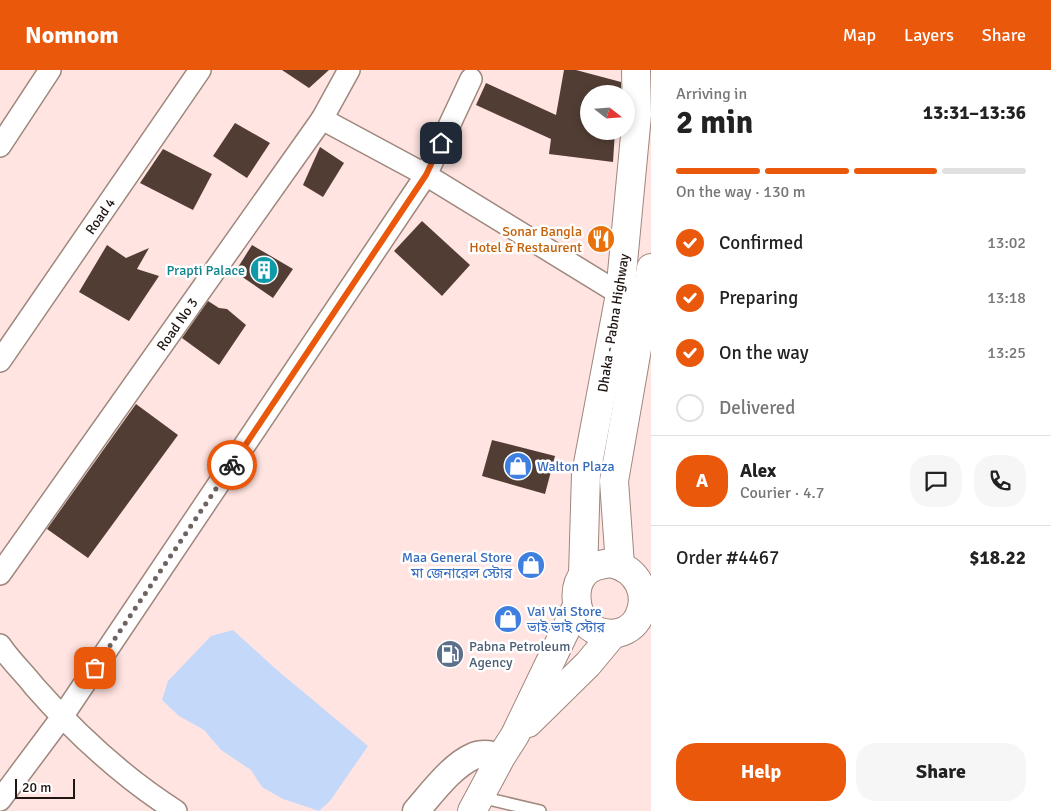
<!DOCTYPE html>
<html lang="en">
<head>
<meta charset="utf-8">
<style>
  :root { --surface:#fff; --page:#f6f6f6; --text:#222; --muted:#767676; --line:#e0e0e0; --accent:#ea580c }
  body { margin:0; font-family:Signika,"Noto Sans Bengali",sans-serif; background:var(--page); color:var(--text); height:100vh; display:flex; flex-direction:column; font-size:19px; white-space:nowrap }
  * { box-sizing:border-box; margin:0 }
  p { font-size:16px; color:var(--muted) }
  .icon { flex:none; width:28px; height:28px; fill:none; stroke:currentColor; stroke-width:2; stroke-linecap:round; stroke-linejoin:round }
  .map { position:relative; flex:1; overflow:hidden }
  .side { display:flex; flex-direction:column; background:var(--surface); width:400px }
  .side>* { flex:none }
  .needle { width:32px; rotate:107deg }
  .fabs { position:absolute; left:580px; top:15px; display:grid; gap:10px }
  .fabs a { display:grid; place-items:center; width:55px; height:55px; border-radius:50%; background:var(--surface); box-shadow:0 2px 8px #0003; font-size:25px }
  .scale { position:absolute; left:15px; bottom:12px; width:60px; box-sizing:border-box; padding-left:5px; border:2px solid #1f1613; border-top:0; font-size:14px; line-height:18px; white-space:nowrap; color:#1f1613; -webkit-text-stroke:4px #fff; paint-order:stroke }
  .pin { position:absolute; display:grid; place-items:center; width:42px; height:42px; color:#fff; margin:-21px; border-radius:10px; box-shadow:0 2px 8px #0006 }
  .courier { position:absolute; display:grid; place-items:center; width:50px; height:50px; margin:-25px; border:4px solid #ea580c; border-radius:50%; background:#fff; color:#222; box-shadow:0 1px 6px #0007 }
  .headline em { font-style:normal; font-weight:700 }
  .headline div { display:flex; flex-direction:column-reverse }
  .headline { display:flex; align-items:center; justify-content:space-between; height:85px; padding:0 25px }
  h1 { font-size:32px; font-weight:700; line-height:38px }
  .bar { display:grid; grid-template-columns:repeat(4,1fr); gap:8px 5px; align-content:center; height:60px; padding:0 25px }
  .bar i { height:6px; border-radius:4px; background:var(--line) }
  .bar .on { background:var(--accent) }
  .bar p { grid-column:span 4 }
  .line { display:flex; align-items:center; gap:12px; padding:0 25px; border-top:1px solid var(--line) }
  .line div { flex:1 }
  .round { display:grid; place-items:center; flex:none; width:52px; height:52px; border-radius:20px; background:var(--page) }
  ol { padding:0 25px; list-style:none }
  li { display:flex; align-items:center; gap:15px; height:55px }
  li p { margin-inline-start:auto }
  li .icon { padding:5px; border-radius:50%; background:var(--accent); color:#fff; stroke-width:4 }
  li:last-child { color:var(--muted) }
  li i { width:28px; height:28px; border:2px solid var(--line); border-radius:50% }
  .action { display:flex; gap:10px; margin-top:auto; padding:10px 25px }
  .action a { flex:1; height:58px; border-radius:20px; background:var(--accent); color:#fff; font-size:20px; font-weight:700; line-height:58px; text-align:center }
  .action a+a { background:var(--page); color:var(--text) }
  header { display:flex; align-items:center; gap:30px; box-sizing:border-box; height:70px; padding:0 25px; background:var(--accent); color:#fff }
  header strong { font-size:24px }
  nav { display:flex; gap:28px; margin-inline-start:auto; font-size:18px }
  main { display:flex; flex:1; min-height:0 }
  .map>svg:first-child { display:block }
  .commercial { fill:#ffe4e1; fill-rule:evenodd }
  .water { fill:#c4d9fa }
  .building { fill:#513d34 }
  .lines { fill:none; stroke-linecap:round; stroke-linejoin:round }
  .service-casing { stroke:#9e877d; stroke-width:14 }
  .minor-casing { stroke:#9e877d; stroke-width:24 }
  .tertiary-casing { stroke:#9e877d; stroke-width:29 }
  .trunk-casing { stroke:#9e877d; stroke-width:30 }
  .service { stroke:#fff; stroke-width:11 }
  .minor { stroke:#fff; stroke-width:21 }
  .tertiary { stroke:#fff; stroke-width:26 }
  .trunk { stroke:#fff; stroke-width:28 }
  .done { stroke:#6d6360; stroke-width:5; stroke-dasharray:0 9 }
  .route { stroke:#ea580c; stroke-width:6 }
  .labels { text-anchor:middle; stroke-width:5; stroke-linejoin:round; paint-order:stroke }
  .street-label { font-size:14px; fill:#1f1613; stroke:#fff }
  .food-label { font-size:14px; fill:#c56008; stroke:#fff; text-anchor:end }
  .culture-label { font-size:14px; fill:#0d838f; stroke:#fff; text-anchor:end }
  .shop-label { font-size:14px; fill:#366cbe; stroke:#fff; text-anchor:start }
  .service-label { font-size:14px; fill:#4e5e75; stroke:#fff; text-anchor:start }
</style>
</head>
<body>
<header>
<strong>Nomnom</strong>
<nav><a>Map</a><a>Layers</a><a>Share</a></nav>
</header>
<main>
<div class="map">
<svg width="651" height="741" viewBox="0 0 651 741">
  <rect width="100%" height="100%" fill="#fdf2ee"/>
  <path class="commercial" d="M0,0H651V741H0ZM589,24H626V61H589Z"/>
  <path class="water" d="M233,560L277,600L368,676L330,731L319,741L283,729L262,717L251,700L221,680L204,660L179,646L162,630L168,611L211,566Z"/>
  <g class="building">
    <path d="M282,0H329L309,18Z"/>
    <path d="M564,0H576L621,12V24H589V61H615L613,92L549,84L551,69L476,35L486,13L556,45Z"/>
    <path d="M235,53L270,73L247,108L213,86Z"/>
    <path d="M320,77L344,93L323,127L303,115Z"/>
    <path d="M163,79L212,104L193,140L140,113Z"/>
    <path d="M422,151L470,195L442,226L394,181Z"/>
    <path d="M107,175L126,188L149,178L137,199L159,206L129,251L79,222Z"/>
    <path d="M252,175L293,199L273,228L235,202Z"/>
    <path d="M208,231L219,238L227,239L246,255L219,295L182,268Z"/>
    <path d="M136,334L178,365L88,488L47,459Z"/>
    <path d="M492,370L555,386L545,424L482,406Z"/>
  </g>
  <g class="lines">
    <defs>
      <path id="service" d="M480,727L540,741"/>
      <g id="minor">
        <path d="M322,49L426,105L620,224"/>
        <path d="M0,76L50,0"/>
        <path d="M0,291L200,0"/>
        <path d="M0,504L322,49L349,0"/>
        <path d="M0,575C10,590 23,602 34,616C77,665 121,706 176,741"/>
        <path d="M0,730L62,647L426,105L471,9"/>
      </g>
      <path id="tertiary" d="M416,741C431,724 452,695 474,686C483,682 492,684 501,687"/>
      <g id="trunk">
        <path d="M611,493C638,499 651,525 637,550C625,568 598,568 584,551C575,539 573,516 584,504C590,496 602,494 611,493Z"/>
        <path d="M620,495L614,411L651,198"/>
        <path d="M583,504L586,404L620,224L637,45L636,0"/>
        <path d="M528,653L588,594L613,564"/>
        <path d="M472,741L501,687L515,665L577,536"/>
      </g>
    </defs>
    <use href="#service" class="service-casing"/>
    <use href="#minor" class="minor-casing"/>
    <use href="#tertiary" class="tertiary-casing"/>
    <use href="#trunk" class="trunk-casing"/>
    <use href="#service" class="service"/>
    <use href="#minor" class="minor"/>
    <use href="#tertiary" class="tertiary"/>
    <use href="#trunk" class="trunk"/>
  </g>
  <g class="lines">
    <path class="done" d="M95,598L232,395"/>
    <path class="route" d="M232,395L426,105L441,73"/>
  </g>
  <defs>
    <symbol id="restaurant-disc" viewBox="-11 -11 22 22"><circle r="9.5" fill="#e8710a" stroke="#fff"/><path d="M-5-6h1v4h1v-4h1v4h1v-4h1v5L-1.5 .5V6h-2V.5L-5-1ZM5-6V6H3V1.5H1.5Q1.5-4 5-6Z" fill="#fff"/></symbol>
    <symbol id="building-disc" viewBox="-11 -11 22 22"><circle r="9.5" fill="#0f9aa8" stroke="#fff"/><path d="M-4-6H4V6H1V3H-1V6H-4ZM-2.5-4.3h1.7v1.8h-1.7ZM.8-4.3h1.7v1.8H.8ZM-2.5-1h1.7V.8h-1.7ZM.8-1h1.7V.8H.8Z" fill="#fff"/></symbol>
    <symbol id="shop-disc" viewBox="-11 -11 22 22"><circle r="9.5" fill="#3f7fe0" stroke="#fff"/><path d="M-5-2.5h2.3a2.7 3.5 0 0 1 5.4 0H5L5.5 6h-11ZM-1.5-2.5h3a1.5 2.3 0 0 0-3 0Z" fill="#fff"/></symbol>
    <symbol id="fuel-disc" viewBox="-11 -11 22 22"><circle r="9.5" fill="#5c6f8a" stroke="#fff"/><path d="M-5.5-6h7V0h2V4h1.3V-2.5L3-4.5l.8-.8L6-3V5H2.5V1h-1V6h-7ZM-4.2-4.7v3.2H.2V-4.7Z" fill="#fff"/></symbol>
  </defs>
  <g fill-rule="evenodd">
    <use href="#restaurant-disc" x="585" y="153" width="32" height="32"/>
    <use href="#building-disc" x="248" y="184" width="32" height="32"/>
    <use href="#shop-disc" x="502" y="380" width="32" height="32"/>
    <use href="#shop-disc" x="515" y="479" width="32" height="32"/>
    <use href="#shop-disc" x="492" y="533" width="32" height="32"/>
    <use href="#fuel-disc" x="434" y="568" width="32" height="32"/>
  </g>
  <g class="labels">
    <g class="street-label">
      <text transform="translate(100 146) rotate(-55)" y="5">Road 4</text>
      <text transform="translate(613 253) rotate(-81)" y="5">Dhaka - Pabna Highway</text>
      <text transform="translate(177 254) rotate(-55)" y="5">Road No 3</text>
    </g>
    <g class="food-label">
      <text x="582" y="166">Sonar Bangla<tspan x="582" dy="16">Hotel &amp; Restaurent</tspan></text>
    </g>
    <g class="culture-label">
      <text x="245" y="205">Prapti Palace</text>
    </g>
    <g class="shop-label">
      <text x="537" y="401">Walton Plaza</text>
      <text x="512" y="492" text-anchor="end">Maa General Store<tspan x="512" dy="16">মা জেনারেল স্টোর</tspan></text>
      <text x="527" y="546">Vai Vai Store<tspan x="527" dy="16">ভাই ভাই স্টোর</tspan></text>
    </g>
    <g class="service-label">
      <text x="469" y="581">Pabna Petroleum<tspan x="469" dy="16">Agency</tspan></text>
    </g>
  </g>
</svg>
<div class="fabs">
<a><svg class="needle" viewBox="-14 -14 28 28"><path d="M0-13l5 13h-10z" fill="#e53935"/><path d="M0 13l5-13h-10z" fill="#767676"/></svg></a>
</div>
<div class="scale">20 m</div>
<div class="pin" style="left:95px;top:598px;background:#ea580c"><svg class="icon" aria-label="bag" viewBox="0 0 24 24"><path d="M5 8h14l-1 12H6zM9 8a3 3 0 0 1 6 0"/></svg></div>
<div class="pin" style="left:441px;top:73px;background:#1f2937"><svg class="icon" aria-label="home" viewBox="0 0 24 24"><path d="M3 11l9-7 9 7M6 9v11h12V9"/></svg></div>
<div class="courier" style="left:232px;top:395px"><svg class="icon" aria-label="bike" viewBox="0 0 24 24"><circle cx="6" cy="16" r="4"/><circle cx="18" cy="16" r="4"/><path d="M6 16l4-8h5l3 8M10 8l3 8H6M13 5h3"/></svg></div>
</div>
<section class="side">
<div class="headline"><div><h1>2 min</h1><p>Arriving in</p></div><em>13:31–13:36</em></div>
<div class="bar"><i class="on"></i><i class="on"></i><i class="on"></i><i></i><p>On the way · 130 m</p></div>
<ol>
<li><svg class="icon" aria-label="check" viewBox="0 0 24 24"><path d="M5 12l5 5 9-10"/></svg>Confirmed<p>13:02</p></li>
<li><svg class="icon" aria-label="check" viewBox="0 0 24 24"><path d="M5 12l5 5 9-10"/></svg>Preparing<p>13:18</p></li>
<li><svg class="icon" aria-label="check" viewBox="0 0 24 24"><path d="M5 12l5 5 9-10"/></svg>On the way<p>13:25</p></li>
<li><i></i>Delivered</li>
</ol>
<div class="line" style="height:90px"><b class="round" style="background:var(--accent);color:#fff">A</b><div><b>Alex</b><p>Courier · 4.7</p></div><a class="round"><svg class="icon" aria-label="chat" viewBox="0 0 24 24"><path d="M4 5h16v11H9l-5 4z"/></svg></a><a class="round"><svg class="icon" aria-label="phone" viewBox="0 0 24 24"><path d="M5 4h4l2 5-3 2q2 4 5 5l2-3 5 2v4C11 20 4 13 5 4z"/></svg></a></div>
<div class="line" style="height:65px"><div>Order #4467</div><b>$18.22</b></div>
<div class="action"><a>Help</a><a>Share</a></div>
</section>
</main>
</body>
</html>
